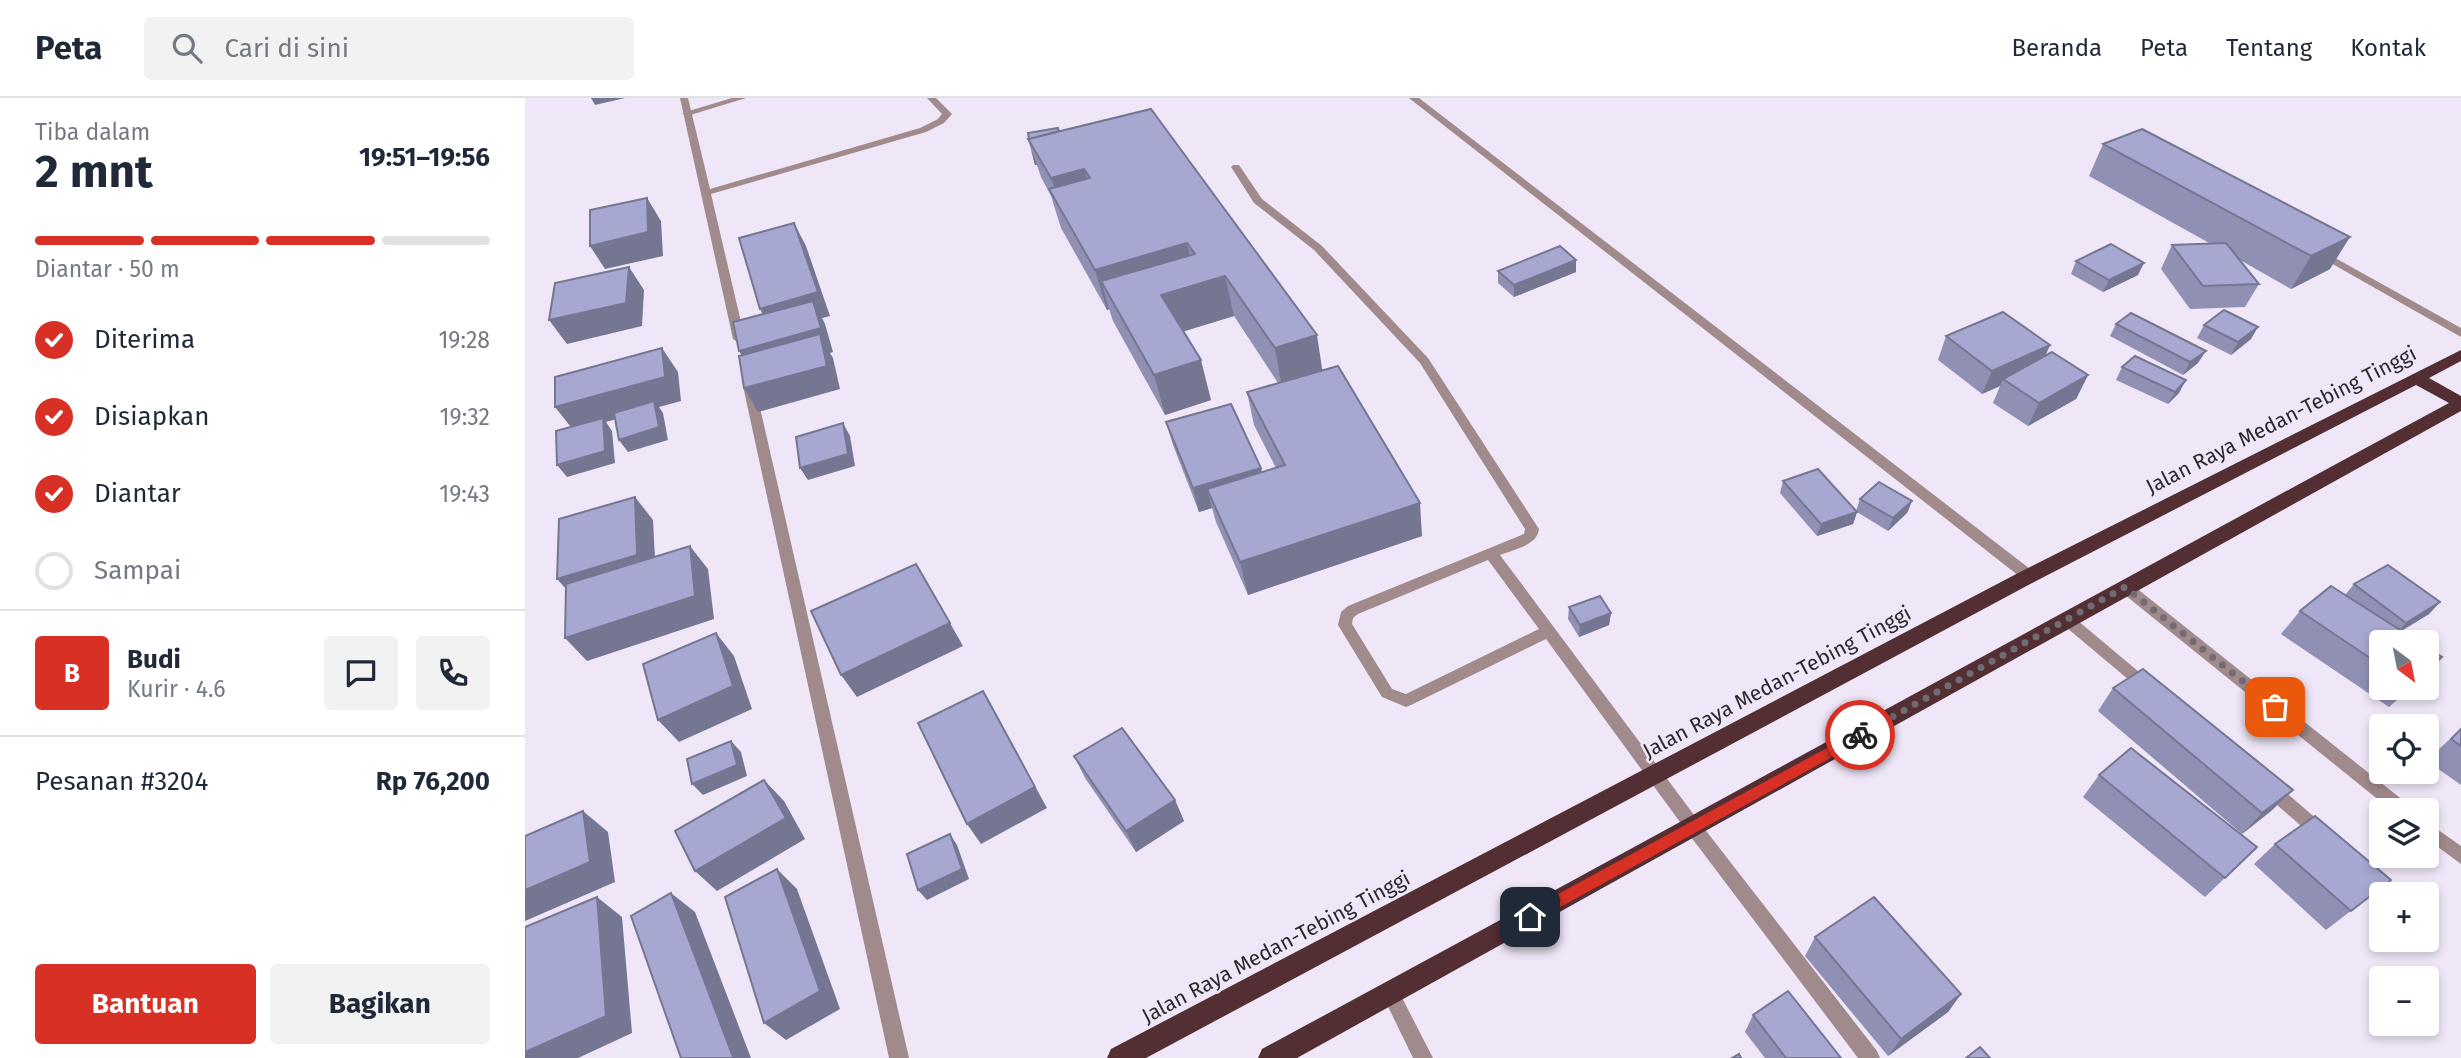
<!DOCTYPE html>
<html lang="id">
<head>
<meta charset="utf-8">
<style>
  :root { --surface:#fff; --page:#f2f2f3; --text:#1f2937; --muted:#747a83; --line:#e0e1e3; --accent:#d93025 }
  body { margin:0; font-family:"Fira Sans",sans-serif; background:var(--page); color:var(--text); height:100vh; display:flex; flex-direction:column; font-size:26px; white-space:nowrap }
  * { box-sizing:border-box; margin:0 }
  p { font-size:23px; color:var(--muted) }
  .icon { flex:none; width:38px; height:38px; fill:none; stroke:currentColor; stroke-width:2; stroke-linecap:round; stroke-linejoin:round }
  .map { position:relative; flex:1; overflow:hidden }
  .panel { display:flex; flex-direction:column; background:var(--surface); width:525px }
  .panel>* { flex:none }
  .needle { width:46px; rotate:148deg }
  .fabs { position:absolute; left:1844px; top:532px; display:grid; gap:14px }
  .fabs a { display:grid; place-items:center; width:70px; height:70px; border-radius:7px; background:var(--surface); box-shadow:0 4px 10px #0003; font-size:35px }
  .pin { position:absolute; display:grid; place-items:center; width:60px; height:60px; color:#fff; margin:-30px; border-radius:14px; box-shadow:0 4px 10px #0006 }
  .courier { position:absolute; display:grid; place-items:center; width:70px; height:70px; margin:-35px; border:5px solid #d93025; border-radius:50%; background:#fff; color:#222; box-shadow:0 2px 9px #0007 }
  .headline em { font-style:normal; font-weight:700 }
  .headline div { display:flex; flex-direction:column-reverse }
  .headline { display:flex; align-items:center; justify-content:space-between; height:119px; padding:0 35px }
  h1 { font-size:46px; font-weight:700; line-height:52px }
  .bar { display:grid; grid-template-columns:repeat(4,1fr); gap:10px 7px; align-content:center; height:84px; padding:0 35px }
  .bar i { height:9px; border-radius:5px; background:var(--line) }
  .bar .on { background:var(--accent) }
  .bar p { grid-column:span 4 }
  .line { display:flex; align-items:center; gap:18px; padding:0 35px; border-top:2px solid var(--line) }
  .line div { flex:1 }
  .round { display:grid; place-items:center; flex:none; width:74px; height:74px; border-radius:7px; background:var(--page) }
  ol { padding:0 35px; list-style:none }
  li { display:flex; align-items:center; gap:21px; height:77px }
  li p { margin-inline-start:auto }
  li .icon { padding:7px; border-radius:50%; background:var(--accent); color:#fff; stroke-width:4 }
  li:last-child { color:var(--muted) }
  li i { width:38px; height:38px; border:4px solid var(--line); border-radius:50% }
  .primary-button { display:flex; gap:14px; margin-top:auto; padding:14px 35px }
  .primary-button a { flex:1; height:80px; border-radius:7px; background:var(--accent); color:#fff; font-size:28px; font-weight:700; line-height:80px; text-align:center }
  .primary-button a+a { background:var(--page); color:var(--text) }
  header { display:flex; align-items:center; gap:42px; box-sizing:border-box; height:98px; padding:0 35px; background:var(--surface); border-bottom:2px solid var(--line) }
  header strong { font-size:33px }
  nav { display:flex; gap:38px; margin-inline-start:auto; font-size:24px }
  .search { width:490px; height:63px; background:var(--page); display:flex; align-items:center; gap:18px; box-sizing:border-box; padding:0 24px; border-radius:7px; color:var(--muted); font-size:26px }
  main { display:flex; flex:1; min-height:0 }
  .map>svg:first-child { display:block }
  .lines { fill:none; stroke-linecap:round; stroke-linejoin:round }
  .service { fill:#a08a8b; fill-rule:evenodd }
  .minor { fill:#a08a8b; fill-rule:evenodd }
  .trunk { fill:#532e32; fill-rule:evenodd }
  .wall { fill:#9090b4 }
  .shaded-wall { fill:#757692 }
  .building { fill:#a7a8d1; stroke:#757692; stroke-width:2 }
  .route { fill:#d93025 }
  .done { stroke:#706b75; stroke-width:7; stroke-dasharray:0 12.6 }
  .labels { text-anchor:middle; stroke-width:5; stroke-linejoin:round; paint-order:stroke }
  .street-label { font-size:21px; fill:#2b282e; stroke:#efe7f8 }
</style>
</head>
<body>
<header>
<strong>Peta</strong>
<div class="search"><svg class="icon" aria-label="search" viewBox="0 0 24 24"><circle cx="10" cy="10" r="6"/><path d="M15 15l6 6"/></svg>Cari di sini</div>
<nav><a>Beranda</a><a>Peta</a><a>Tentang</a><a>Kontak</a></nav>
</header>
<main>
<section class="panel">
<div class="headline"><div><h1>2 mnt</h1><p>Tiba dalam</p></div><em>19:51–19:56</em></div>
<div class="bar"><i class="on"></i><i class="on"></i><i class="on"></i><i></i><p>Diantar · 50 m</p></div>
<ol>
<li><svg class="icon" aria-label="check" viewBox="0 0 24 24"><path d="M5 12l5 5 9-10"/></svg>Diterima<p>19:28</p></li>
<li><svg class="icon" aria-label="check" viewBox="0 0 24 24"><path d="M5 12l5 5 9-10"/></svg>Disiapkan<p>19:32</p></li>
<li><svg class="icon" aria-label="check" viewBox="0 0 24 24"><path d="M5 12l5 5 9-10"/></svg>Diantar<p>19:43</p></li>
<li><i></i>Sampai</li>
</ol>
<div class="line" style="height:126px"><b class="round" style="background:var(--accent);color:#fff">B</b><div><b>Budi</b><p>Kurir · 4.6</p></div><a class="round"><svg class="icon" aria-label="chat" viewBox="0 0 24 24"><path d="M4 5h16v11H9l-5 4z"/></svg></a><a class="round"><svg class="icon" aria-label="phone" viewBox="0 0 24 24"><path d="M5 4h4l2 5-3 2q2 4 5 5l2-3 5 2v4C11 20 4 13 5 4z"/></svg></a></div>
<div class="line" style="height:91px"><div>Pesanan #3204</div><b>Rp 76,200</b></div>
<div class="primary-button"><a>Bantuan</a><a>Bagikan</a></div>
</section>
<div class="map">
<svg width="1936" height="960" viewBox="0 0 1936 960">
  <rect width="100%" height="100%" fill="#efe7f8"/>
  <g class="lines">
    <g class="service">
      <path d="M207,0H221L162,18L157,15Z"/>
      <path d="M708,67H714L737,101L797,148L903,260L1014,431C1012,448 989,451 975,457L1175,725L1352,953L1355,960H1333L1163,735L1021,541L886,607L881,609L857,599L813,527L816,514L823,508L999,436L1000,431L895,265L789,152L729,105L706,69ZM963,462L1014,531L881,596L867,591L827,526L828,520L833,516Z"/>
      <path d="M1794,151L1936,230V239L1790,156L1789,154Z"/>
      <path d="M1541,515L1546,517L1626,584L1629,588L1626,592L1621,594L1616,592L1536,525L1534,521L1536,517Z"/>
      <path d="M1744,683L1750,685L1801,729L1803,734L1801,739L1795,741L1789,739L1738,695L1736,690L1738,685Z"/>
    </g>
    <g class="minor">
      <path d="M155,0H163L185,91L395,30L413,21L417,16L402,0H411L427,16L419,25L401,34L186,96L220,241L214,245L208,241Z"/>
      <path d="M884,0H894L1509,474L1511,478L1509,482H1499Z"/>
      <path d="M224,284L230,288L384,960H364L218,288Z"/>
      <path d="M1600,484L1605,485L1884,707L1886,712H1866L1595,493L1593,489L1595,485Z"/>
      <path d="M1902,724L1936,748V766L1902,741Z"/>
      <path d="M865,885L871,888L908,960H888L856,894L859,888Z"/>
    </g>
    <path class="trunk" d="M1936,252V263L1904,280L1936,298V313L772,960H733L737,951C1134,737 1527,519 1924,305L1891,287L1511,483L621,960H582L586,951L1497,473Z"/>
  </g>
  <g class="wall">
    <path d="M626,11L797,272L897,438L723,497L691,424L687,410L674,414L648,347L641,324L736,370L737,374L751,370L729,327L722,294L753,285L709,218L659,233L686,302L640,317L588,223L584,211L582,212L536,130L526,98L516,79L512,67H510L503,41Z"/>
    <path d="M1617,31L1805,171L1766,191L1715,162L1734,186L1720,209L1665,211L1636,171L1647,147L1686,146L1564,78L1578,46Z"/>
    <path d="M1551,163L1613,177L1578,194L1546,176Z"/>
    <path d="M973,173L1051,174L989,199L973,185Z"/>
    <path d="M1591,226L1673,265L1658,277L1585,238Z"/>
    <path d="M1679,227L1726,241L1706,257L1672,240Z"/>
    <path d="M1421,238L1525,247L1520,258L1563,277L1551,301L1503,328L1468,305L1475,288L1457,296L1413,262Z"/>
    <path d="M1597,269L1654,295L1643,306L1591,282Z"/>
    <path d="M1258,383L1331,413L1335,401L1387,403L1382,415L1363,433L1332,414L1328,426L1292,438L1255,395Z"/>
    <path d="M1829,486L1915,504L1904,516L1857,544V590H1885L1864,609L1756,536L1775,513L1820,497Z"/>
    <path d="M1044,509L1086,515L1084,527L1054,539L1043,521Z"/>
    <path d="M1588,590L1768,692L1746,713L1717,736L1573,613Z"/>
    <path d="M1936,631V687L1902,663V662Z"/>
    <path d="M549,658L650,702L659,723L611,754L560,680Z"/>
    <path d="M1574,677L1732,749L1680,799L1558,699Z"/>
    <path d="M1750,746L1866,782L1801,832L1729,766Z"/>
    <path d="M1290,839L1436,896L1423,914L1363,958L1280,858Z"/>
    <path d="M1228,917L1316,960H1240L1220,934Z"/>
  </g>
  <g class="shaded-wall">
    <path d="M66,0H100L70,7Z"/>
    <path d="M507,55H508L512,67H510Z"/>
    <path d="M559,71L571,110L536,112L526,80Z"/>
    <path d="M122,100L136,123L138,158L80,171L65,148Z"/>
    <path d="M269,125L281,148L305,218L297,220L300,226L308,254L305,255L308,260L315,291L233,314L219,290L229,277L214,253L248,235L235,211Z"/>
    <path d="M1825,139L1805,171L1766,191L1786,158Z"/>
    <path d="M662,145L671,185L576,183L584,211L582,212L570,172Z"/>
    <path d="M1051,162V174L989,199V187Z"/>
    <path d="M1619,165L1613,177L1578,194L1584,182Z"/>
    <path d="M104,169L119,192L117,228L42,246L24,222Z"/>
    <path d="M700,178L709,218L647,237L636,197Z"/>
    <path d="M1733,229L1726,241L1706,257L1713,244Z"/>
    <path d="M792,237L798,277L757,290L750,250Z"/>
    <path d="M1525,247L1515,270L1478,281L1475,288L1457,296L1467,273Z"/>
    <path d="M137,250L153,274L156,303L134,309L138,315L143,342L103,354L94,342L131,310L81,324L87,333L90,365L42,379L32,367L49,333L30,309Z"/>
    <path d="M1681,253L1673,265L1658,277L1665,264Z"/>
    <path d="M676,262L686,302L640,317L629,277Z"/>
    <path d="M1563,277L1551,301L1503,328L1514,305Z"/>
    <path d="M1661,282L1654,295L1643,306L1650,294Z"/>
    <path d="M318,325L325,338L330,368L283,382L275,370Z"/>
    <path d="M736,370L741,394L682,391L687,410L674,414L668,390Z"/>
    <path d="M110,399L128,422L131,480L53,504L32,481Z"/>
    <path d="M1387,403L1382,415L1363,433L1368,420Z"/>
    <path d="M895,405L897,438L723,497L715,464Z"/>
    <path d="M1332,414L1328,426L1292,438L1296,426Z"/>
    <path d="M165,448L183,471L189,521L62,563L40,540Z"/>
    <path d="M1915,504L1904,516L1870,537L1881,525Z"/>
    <path d="M1086,515L1084,527L1054,539L1055,527Z"/>
    <path d="M425,525L438,548L332,599L316,577Z"/>
    <path d="M191,535L209,558L227,611L154,644L133,622Z"/>
    <path d="M1884,590H1885L1864,609Z"/>
    <path d="M458,593L522,710L456,746L442,726Z"/>
    <path d="M206,643L216,654L222,678L178,697L167,686Z"/>
    <path d="M239,682L259,703L280,741L192,793L170,773Z"/>
    <path d="M1768,692L1746,713L1717,736L1737,715Z"/>
    <path d="M650,702L659,723L611,754L601,733Z"/>
    <path d="M58,713L83,734L90,784L0,823V792Z"/>
    <path d="M425,736L432,747L444,781L402,802L393,792Z"/>
    <path d="M252,771L272,791L315,911L261,942L239,925Z"/>
    <path d="M146,795L170,814L226,960H207Z"/>
    <path d="M72,799L97,819L107,935L53,960H0V954Z"/>
    <path d="M1436,896L1423,914L1363,958L1376,941Z"/>
  </g>
  <g class="building">
    <path d="M626,11L792,237L750,250L700,178L636,197L676,262L629,277L576,183L670,156L662,145L570,172L524,91L565,80L559,71L526,80L503,41Z"/>
    <path d="M533,30L534,33L504,41L503,35Z"/>
    <path d="M1617,31L1825,139L1786,158L1578,46Z"/>
    <path d="M122,100L123,134L65,148V112Z"/>
    <path d="M269,125L293,194L235,211L214,140Z"/>
    <path d="M1701,145L1734,186L1678,188L1647,147Z"/>
    <path d="M1586,146L1619,165L1584,182L1551,163Z"/>
    <path d="M1035,148L1051,162L989,187L973,173Z"/>
    <path d="M104,169L101,205L24,222L30,185Z"/>
    <path d="M288,203L296,230L214,253L208,224Z"/>
    <path d="M1699,212L1733,229L1713,244L1679,227Z"/>
    <path d="M1478,214L1525,247L1467,273L1421,238Z"/>
    <path d="M1606,215L1681,253L1665,264L1591,226Z"/>
    <path d="M295,236L302,268L219,290L214,258Z"/>
    <path d="M137,250L140,279L30,309V279Z"/>
    <path d="M1527,254L1563,277L1514,305L1478,281Z"/>
    <path d="M1610,258L1661,282L1650,294L1597,269Z"/>
    <path d="M813,268L895,405L715,464L682,391L760,367L722,294Z"/>
    <path d="M129,303L134,329L94,342L89,315Z"/>
    <path d="M706,306L736,370L668,390L641,324Z"/>
    <path d="M78,320L80,353L32,367L31,333Z"/>
    <path d="M318,325L323,356L275,370L271,339Z"/>
    <path d="M1293,371L1332,414L1296,426L1258,383Z"/>
    <path d="M1354,384L1387,403L1368,420L1335,401Z"/>
    <path d="M110,399L112,457L32,481L34,421Z"/>
    <path d="M165,448L170,498L40,540L41,486Z"/>
    <path d="M391,466L425,525L316,577L286,513Z"/>
    <path d="M1863,467L1915,504L1881,525L1829,486Z"/>
    <path d="M1806,488L1894,544H1857V568L1775,513Z"/>
    <path d="M1075,498L1086,515L1055,527L1044,509Z"/>
    <path d="M191,535L208,588L133,622L118,566Z"/>
    <path d="M1902,550L1917,559L1902,573Z"/>
    <path d="M1618,571L1768,692L1737,715L1588,590Z"/>
    <path d="M458,593L510,689L442,726L393,625Z"/>
    <path d="M597,630L650,702L601,733L549,658Z"/>
    <path d="M1936,631V648L1926,641Z"/>
    <path d="M206,643L212,667L167,686L162,661Z"/>
    <path d="M1606,650L1732,749L1700,780L1574,677Z"/>
    <path d="M239,682L261,720L170,773L150,733Z"/>
    <path d="M58,713L65,764L0,792V738Z"/>
    <path d="M1790,718L1866,782L1826,813L1750,746Z"/>
    <path d="M425,736L437,771L393,792L382,756Z"/>
    <path d="M252,771L295,893L239,925L200,799Z"/>
    <path d="M146,795L208,959L207,960H156L106,818Z"/>
    <path d="M72,799L81,918L0,954V829Z"/>
    <path d="M1349,799L1436,896L1376,941L1290,839Z"/>
    <path d="M1263,893L1316,960H1261L1228,917Z"/>
    <path d="M1455,949L1465,960H1441Z"/>
    <path d="M1214,956L1216,960H1207Z"/>
  </g>
  <path class="route" d="M1335,632L1340,633V641L1010,823H1000V814Z"/>
  <g class="lines">
    <path class="done" d="M1335,637L1600,489L1750,609"/>
  </g>
  <g class="labels">
    <g class="street-label">
      <text transform="translate(1756 322) rotate(-27)" y="7">Jalan Raya Medan-Tebing Tinggi</text>
      <text transform="translate(1252 584) rotate(-28)" y="7">Jalan Raya Medan-Tebing Tinggi</text>
      <text transform="translate(751 849) rotate(-28)" y="7">Jalan Raya Medan-Tebing Tinggi</text>
    </g>
  </g>
</svg>
<div class="fabs">
<a><svg class="needle" viewBox="-14 -14 28 28"><path d="M0-13l5 13h-10z" fill="#e53935"/><path d="M0 13l5-13h-10z" fill="#747a83"/></svg></a>
<a><svg class="icon" aria-label="locate" viewBox="0 0 24 24"><circle cx="12" cy="12" r="6"/><path d="M12 2v4M12 18v4M2 12h4M18 12h4"/></svg></a>
<a><svg class="icon" aria-label="layers" viewBox="0 0 24 24"><path d="M12 4l9 5-9 5-9-5zM3 14l9 5 9-5"/></svg></a>
<a>+</a>
<a>−</a>
</div>
<div class="pin" style="left:1750px;top:609px;background:#ea580c"><svg class="icon" aria-label="bag" viewBox="0 0 24 24"><path d="M5 8h14l-1 12H6zM9 8a3 3 0 0 1 6 0"/></svg></div>
<div class="pin" style="left:1005px;top:819px;background:#1f2937"><svg class="icon" aria-label="home" viewBox="0 0 24 24"><path d="M3 11l9-7 9 7M6 9v11h12V9"/></svg></div>
<div class="courier" style="left:1335px;top:637px"><svg class="icon" aria-label="bike" viewBox="0 0 24 24"><circle cx="6" cy="16" r="4"/><circle cx="18" cy="16" r="4"/><path d="M6 16l4-8h5l3 8M10 8l3 8H6M13 5h3"/></svg></div>
</div>
</main>
</body>
</html>
